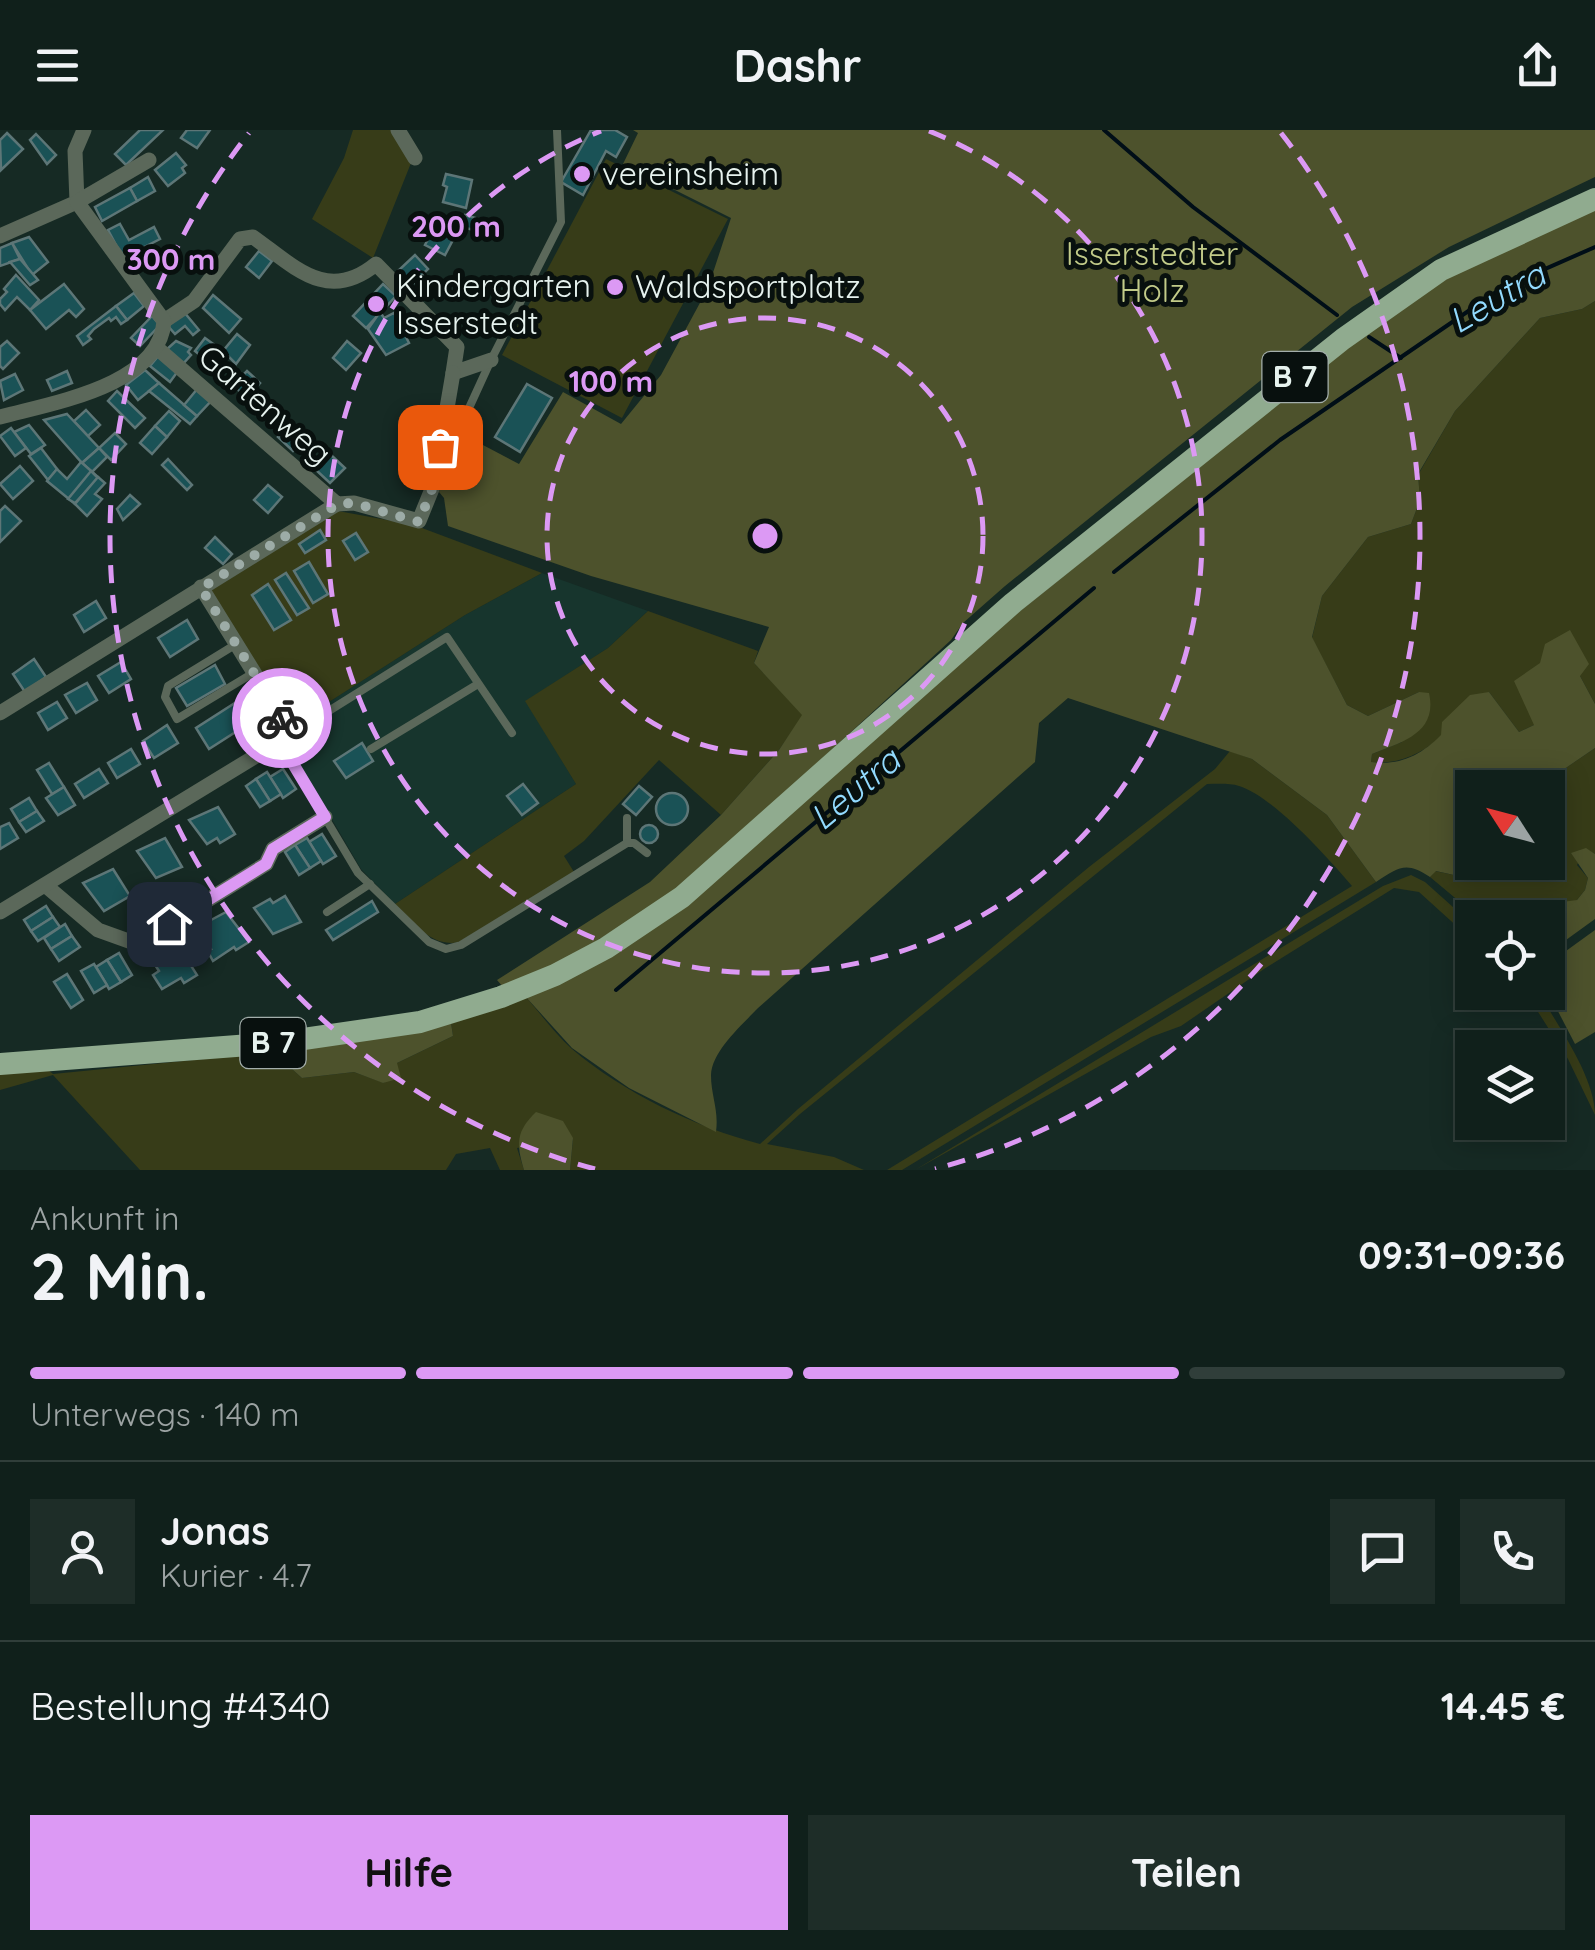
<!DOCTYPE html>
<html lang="de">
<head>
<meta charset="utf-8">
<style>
  :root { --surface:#10201b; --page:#1e2d28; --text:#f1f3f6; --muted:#9ca3a3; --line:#303e3a; --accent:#dc99f4 }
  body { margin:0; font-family:Quicksand,sans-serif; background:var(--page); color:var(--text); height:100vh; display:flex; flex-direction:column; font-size:38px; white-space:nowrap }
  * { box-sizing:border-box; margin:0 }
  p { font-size:32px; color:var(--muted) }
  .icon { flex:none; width:55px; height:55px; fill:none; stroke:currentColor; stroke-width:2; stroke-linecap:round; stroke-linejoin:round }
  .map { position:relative; height:1040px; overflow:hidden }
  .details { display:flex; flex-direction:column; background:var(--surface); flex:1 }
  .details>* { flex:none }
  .needle { width:65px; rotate:306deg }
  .tools { position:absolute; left:1455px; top:640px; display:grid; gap:20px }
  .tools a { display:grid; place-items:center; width:110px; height:110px; border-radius:0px; background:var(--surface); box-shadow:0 5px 25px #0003,0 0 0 2px var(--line); font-size:50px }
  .pin { position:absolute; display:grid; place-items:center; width:85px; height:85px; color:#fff; margin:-42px; border-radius:20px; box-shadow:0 5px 15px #0006 }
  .courier { position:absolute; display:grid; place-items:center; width:100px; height:100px; margin:-50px; border:8px solid #dc99f4; border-radius:50%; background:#fff; color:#222; box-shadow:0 2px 12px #0007 }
  .summary em { font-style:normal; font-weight:700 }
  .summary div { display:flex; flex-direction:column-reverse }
  .summary { display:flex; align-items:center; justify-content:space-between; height:170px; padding:0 30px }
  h1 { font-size:65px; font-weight:700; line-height:75px }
  .bar { display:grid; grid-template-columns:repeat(4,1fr); gap:15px 10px; align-content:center; height:120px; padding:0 30px }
  .bar i { height:12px; border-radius:8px; background:var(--line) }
  .bar .active { background:var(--accent) }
  .bar p { grid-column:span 4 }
  .line { display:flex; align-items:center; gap:25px; padding:0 30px; border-top:2px solid var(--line) }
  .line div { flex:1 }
  .round { display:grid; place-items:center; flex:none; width:105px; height:105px; border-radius:0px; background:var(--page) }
  .button { display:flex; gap:20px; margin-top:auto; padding:20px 30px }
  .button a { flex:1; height:115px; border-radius:0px; background:var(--accent); color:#111; font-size:40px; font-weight:700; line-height:115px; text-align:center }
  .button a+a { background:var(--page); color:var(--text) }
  header { display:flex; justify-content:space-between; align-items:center; height:130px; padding:0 30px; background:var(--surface); font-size:45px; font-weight:700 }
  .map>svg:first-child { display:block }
  .built { fill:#17352d }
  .green { fill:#373c18 }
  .forest { fill:#4d522c }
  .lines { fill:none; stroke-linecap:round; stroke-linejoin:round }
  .stream { stroke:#000e17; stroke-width:4 }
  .building { fill:#1a5256; stroke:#5d7677; stroke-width:2.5 }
  .service { stroke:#5b685a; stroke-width:8 }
  .minor { stroke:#5b685a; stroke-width:15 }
  .primary { stroke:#90ab8f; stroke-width:22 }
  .done { stroke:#9daca7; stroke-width:10; stroke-dasharray:0 18 }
  .route { stroke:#dc99f4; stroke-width:12 }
  .ring { fill:none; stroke:#dc99f4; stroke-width:5; stroke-dasharray:18 12 }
  .poi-dot { fill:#dc99f4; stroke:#08100e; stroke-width:4 }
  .labels { text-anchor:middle; stroke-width:10; stroke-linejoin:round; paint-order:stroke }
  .shield { fill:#08100e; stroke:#a3aeab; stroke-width:2.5 }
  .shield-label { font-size:30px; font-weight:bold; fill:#e6f2ee }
  .poi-label { font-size:32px; fill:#e6f2ee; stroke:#08100e; text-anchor:start }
  .park-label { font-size:32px; fill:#c2cb89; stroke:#08100e }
  .street-label { font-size:32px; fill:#e6f2ee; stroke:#08100e }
  .water-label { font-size:35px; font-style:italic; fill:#92dafe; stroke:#08100e }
  .centre { fill:#dc99f4; stroke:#08100e; stroke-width:5 }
  .ring-label { font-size:30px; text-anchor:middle; font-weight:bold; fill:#dc99f4; stroke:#08100e; stroke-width:10; stroke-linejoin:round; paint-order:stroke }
</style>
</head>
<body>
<header><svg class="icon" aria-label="menu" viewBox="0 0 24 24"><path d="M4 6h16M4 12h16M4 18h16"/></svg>Dashr<svg class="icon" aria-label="share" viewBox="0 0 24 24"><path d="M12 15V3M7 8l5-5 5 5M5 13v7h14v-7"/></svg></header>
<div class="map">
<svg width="1595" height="1040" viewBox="0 0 1595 1040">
  <rect width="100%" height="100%" fill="#162a24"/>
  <path class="built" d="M542,443L648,481L608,518L526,571L576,654L395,774L361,739L288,614L301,606L293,595L465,485Z"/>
  <g class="green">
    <path d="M353,0H391L411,33L373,128L312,89L344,28Z"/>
    <path d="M606,29L728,89L622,288L502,225Z"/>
    <path d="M1595,171V574L1580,546L1534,595L1519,602L1489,562C1453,594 1422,638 1371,632L1372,624L1402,612L1419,562L1368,586L1347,575L1312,508L1322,466L1368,407L1411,394L1420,370L1418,345L1455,281L1540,188L1582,179Z"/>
    <path d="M338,381L414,395L542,443L465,485L293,595L210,461Z"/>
    <path d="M648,481L758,521L754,533L803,585L779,620L721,685L659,630L584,711L564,726L574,742L459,812C431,818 413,792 395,774L576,654L525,571L608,518Z"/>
    <path d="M1595,618V724L1586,719L1577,735L1588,748L1585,760L1577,770L1548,795V788L1478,787L1430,747L1435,741L1463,747L1476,733L1548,732V658L1538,657Z"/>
    <path d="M1230,621L1252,629L1327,685L1376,752L902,1040H887L1352,756C1329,729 1273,666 1239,656C1230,653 1217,654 1207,654L800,984L767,1014L834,1027L864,1040H570L573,1009L517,1018L524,1040H500L490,1018L456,1024L446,1040H140L53,945L0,960V942L46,938L53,944L273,922L302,948L354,942L384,953L397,933L453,906L451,893L525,866C540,883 555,904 572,919C624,963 695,997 760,1014L798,979L1089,737L1215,639Z"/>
    <path d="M1411,745L1425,752L1472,794V810L1419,762L1394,758L1264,839L1181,896L1151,907L915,1040L1383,756Z"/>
    <path d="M1526,863H1539C1558,896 1595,947 1595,985L1568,929Z"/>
  </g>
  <g class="forest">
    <path d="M633,0H1595V47L1449,117L1352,177L1005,456L963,493L951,510L678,761L551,839L503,857L497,850L650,752L721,685L779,620L802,585L754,533L769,497L591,446L448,396L444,368L439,362L464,305L519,334L563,262L621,294L661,245L708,158L731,88L623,34L638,3Z"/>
    <path d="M1595,78V171L1582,179L1540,188L1455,281L1418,344L1420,370L1411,394L1368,407L1322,466L1312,507L1347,575L1368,586L1419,562L1429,563C1438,603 1402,612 1372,624L1371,632C1400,636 1421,625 1441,605L1442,592L1470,565L1489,562L1519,602L1534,595L1514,551L1540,533L1545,514L1570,500L1589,534L1580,546L1595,574V618L1538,657L1472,658V732L1476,733L1463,747L1436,741L1430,747C1406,731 1399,737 1376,752L1327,685L1252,629L1068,568L1039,593L1035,632L758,878C742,895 712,921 711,945C711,966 719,980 716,1002L629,958L572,918L525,866L613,824L974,518L1385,188L1456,143Z"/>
    <path d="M1586,718L1595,724V789L1548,823V795L1555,786L1554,773L1577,770L1585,760L1588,748L1571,723Z"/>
    <path d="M1595,800V902L1575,914L1548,862V834Z"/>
    <path d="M451,893L453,906L397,933L401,948L383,953L354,942L302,948L273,922Z"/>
    <path d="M536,982L563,991L573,1008L570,1040H524C516,1014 516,1001 536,982Z"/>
  </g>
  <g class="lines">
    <g class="stream">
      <path d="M1104,0L1193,77L1337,185"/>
      <path d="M1369,207L1401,228"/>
      <path d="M1114,442L1280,310L1502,158L1595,117"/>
      <path d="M616,860L1094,458"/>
    </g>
  </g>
  <g class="building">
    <path d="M140,0H163L126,35L115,24Z"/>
    <path d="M187,0H210L197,18L181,8Z"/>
    <path d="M591,0H615L627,7L616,27L606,21L583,65L561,52Z"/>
    <path d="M7,3L23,19L1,40L0,10Z"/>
    <path d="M36,4L56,25L47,34L30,10Z"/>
    <path d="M176,23L186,35L182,38L185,43L168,56L155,40Z"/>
    <path d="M446,44L472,50L466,78L443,72L447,57L443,55Z"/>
    <path d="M148,47L155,61L137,71L130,58Z"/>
    <path d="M130,58L137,71L102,91L95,77Z"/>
    <path d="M465,85L500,95L497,106L462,97Z"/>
    <path d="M120,94L129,110L154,97L160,109L123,128L108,100Z"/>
    <path d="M435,96L455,106L445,125L425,115Z"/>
    <path d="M29,107L48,132L32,145L12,113Z"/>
    <path d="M12,113L20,129L0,136V118Z"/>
    <path d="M259,121L272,131L259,148L246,137Z"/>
    <path d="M415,125L428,139L413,154L399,140Z"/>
    <path d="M20,129L38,150L30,155L10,132Z"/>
    <path d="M16,145L39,170L30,180L17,167L5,180L0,174V169L7,162L4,159Z"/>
    <path d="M64,154L84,179L76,187L69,180L46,199L30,180Z"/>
    <path d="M383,154L396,166L366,198L353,186Z"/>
    <path d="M134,163L144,176L127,190L116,176Z"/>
    <path d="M213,165L241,189L229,203L203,178Z"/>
    <path d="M116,176L127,190L121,194L116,187L111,191L109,188L94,199L88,206L91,209L83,215L77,206Z"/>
    <path d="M184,182L199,200L193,205L185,196L175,204L168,196Z"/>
    <path d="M380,182L384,188L394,183L397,188L409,189L405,205L409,213L386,225L368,199Z"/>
    <path d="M152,186L160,195L140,216L131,208Z"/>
    <path d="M237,204L250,215L236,234L223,221Z"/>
    <path d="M205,208L219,218L206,230L195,221Z"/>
    <path d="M7,211L19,223L3,239L0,236V217Z"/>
    <path d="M176,211L191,218L188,222L191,225L182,235L166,220Z"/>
    <path d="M347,211L361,223L346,240L333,228Z"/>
    <path d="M159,225L178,241L170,252L150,236Z"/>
    <path d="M145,240L159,253L138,270L126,255Z"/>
    <path d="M234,240L241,247L247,241L260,253L247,268L226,249Z"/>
    <path d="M67,241L72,253L52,261L47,250Z"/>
    <path d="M15,244L23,260L4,270L0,251Z"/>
    <path d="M159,253L197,286L190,294L149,261Z"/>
    <path d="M527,254L552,268L520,322L495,307Z"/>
    <path d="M198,258L212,270L197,286L184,275Z"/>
    <path d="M117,261L145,288L135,298L108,271Z"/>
    <path d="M86,280L100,295L88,306L74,291Z"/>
    <path d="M169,281L180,291L167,307L155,296Z"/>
    <path d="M67,284L99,318L82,333L44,290Z"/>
    <path d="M29,295L45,315L31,324L14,302Z"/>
    <path d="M290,295L305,309L293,321L278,307Z"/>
    <path d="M155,296L167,307L152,324L140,313Z"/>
    <path d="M11,298L26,318L15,326L0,306Z"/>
    <path d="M115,303L126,314L111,330L99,318Z"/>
    <path d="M41,318L57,339L48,350L29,326Z"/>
    <path d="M99,318L107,327L92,342L82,333Z"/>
    <path d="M331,325L345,338L330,353L316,340Z"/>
    <path d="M168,329L192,355L187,360L162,335Z"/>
    <path d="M81,332L98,347L75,374L47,351L57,339L67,349Z"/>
    <path d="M20,336L33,351L13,369L0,354Z"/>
    <path d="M91,341L98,348L75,373L68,369Z"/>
    <path d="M98,347L105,353L95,364L102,369L87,386L75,374Z"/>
    <path d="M268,355L282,367L268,383L254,370Z"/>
    <path d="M130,365L140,374L123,390L117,379Z"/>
    <path d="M5,376L21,391L0,412V381Z"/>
    <path d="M320,400L326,410L305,423L299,414Z"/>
    <path d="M356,403L368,422L355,430L343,411Z"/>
    <path d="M215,407L232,424L223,434L205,418Z"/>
    <path d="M309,432L328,464L313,473L294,441Z"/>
    <path d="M286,443L309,478L297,485L275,450Z"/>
    <path d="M268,454L291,490L274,500L252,465Z"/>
    <path d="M96,471L106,488L84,502L74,485Z"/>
    <path d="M187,490L198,509L170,527L158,508Z"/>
    <path d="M34,529L46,547L25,562L13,544Z"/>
    <path d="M121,532L131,549L109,563L98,546Z"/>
    <path d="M215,535L225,554L187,576L176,558Z"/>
    <path d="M87,553L97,570L76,583L65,565Z"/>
    <path d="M238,571L251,592L209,619L196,598Z"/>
    <path d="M57,572L67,588L48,600L38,583Z"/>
    <path d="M167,595L178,613L154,628L143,611Z"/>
    <path d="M362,613L373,631L346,648L334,631Z"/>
    <path d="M131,619L140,634L117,648L108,633Z"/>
    <path d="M49,633L64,657L52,664L37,640Z"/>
    <path d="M99,639L108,653L84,668L75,654Z"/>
    <path d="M283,639L296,659L283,668L270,647Z"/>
    <path d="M267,642L281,664L270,671L256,649Z"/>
    <path d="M256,649L270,671L260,677L246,656Z"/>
    <path d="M523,654L538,673L522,685L507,666Z"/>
    <path d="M639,656L652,667L636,685L623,674Z"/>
    <path d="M64,657L75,675L58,685L46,668Z"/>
    <circle cx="672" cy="679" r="16"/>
    <path d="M29,668L37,681L19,692L11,679Z"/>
    <path d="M218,677L235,704L220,713L217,708L207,714L189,690Z"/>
    <path d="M37,681L44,691L26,702L19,692Z"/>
    <path d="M9,693L18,708L0,719V697Z"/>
    <circle cx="649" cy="704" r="9"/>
    <path d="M322,704L336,726L323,734L309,712Z"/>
    <path d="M165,708L182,737L156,748L137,721Z"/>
    <path d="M307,708L321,731L310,738L295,715Z"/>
    <path d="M295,715L310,738L299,745L285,722Z"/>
    <path d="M113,739L130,766L104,781L83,753Z"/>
    <path d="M285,766L301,792L273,804L254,778L270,769L273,773Z"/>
    <path d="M372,771L378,782L333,810L326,800Z"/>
    <path d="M46,776L53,787L31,801L24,790Z"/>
    <path d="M226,782L249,812L236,820L234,817L213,831L207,820L211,819L198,797Z"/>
    <path d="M53,787L60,797L38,811L31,801Z"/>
    <path d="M65,794L72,806L51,819L44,808Z"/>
    <path d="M72,806L80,817L59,831L51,819Z"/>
    <path d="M184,813L193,828L188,831L197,845L184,853L181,848L162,859L153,845L159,841L150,827L165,818L168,823Z"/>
    <path d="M119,823L132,845L121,852L107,830Z"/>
    <path d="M107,830L121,852L109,859L96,837Z"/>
    <path d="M94,834L107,855L94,863L81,841Z"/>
    <path d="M67,844L83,870L71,878L54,852Z"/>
  </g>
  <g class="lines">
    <g class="service">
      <path d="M442,337L491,230L561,92L557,0"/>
      <path d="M238,513L168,556L165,567L177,589L255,542"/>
      <path d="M292,604L447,507L512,603"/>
      <path d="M280,612L358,743L429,812L446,819L461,815L627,713V688"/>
      <path d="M371,619L478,554"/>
      <path d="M627,713H634L647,723"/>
      <path d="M327,782L370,754"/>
    </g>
    <g class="minor">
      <path d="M398,0L415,28"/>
      <path d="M0,106L77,72L75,21L84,0"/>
      <path d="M164,191L194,171L240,109L253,107C294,136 327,174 376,134L457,217L453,243L491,230"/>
      <path d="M157,218L337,374L354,373L419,391L434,354L453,243"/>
      <path d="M0,287C51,273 160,256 164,191L77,72L149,30"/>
      <path d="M0,583L337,374"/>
      <path d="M45,755L98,800L137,814L266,734L273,719L325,687"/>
      <path d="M0,782L292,604L201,457"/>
    </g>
    <path class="primary" d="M0,934L276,913L420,892L501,867L555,845L606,818L682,767L1013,473L1343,209L1441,140L1595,69"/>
  </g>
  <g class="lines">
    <path class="done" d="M282,588L201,458L338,374L354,373L419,392L434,354L440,317"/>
    <path class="route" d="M169,794L266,734L273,719L325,687L280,612L292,604L282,588"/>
  </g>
  <g class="ring">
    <circle cx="765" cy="406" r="218"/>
    <path d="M929 1A437 437 0 1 1 601 1"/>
    <path d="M595 1039A655 655 0 0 1 249 3M1281 3A655 655 0 0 1 935 1039"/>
  </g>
  <g class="poi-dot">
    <circle cx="582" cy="44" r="10"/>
    <circle cx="615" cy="157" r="10"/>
    <circle cx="376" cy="174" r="10"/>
  </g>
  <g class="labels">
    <g class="shield">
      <rect x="1262.5" y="222" width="65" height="50" rx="8"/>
      <rect x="240.5" y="888" width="65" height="50" rx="8"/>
    </g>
    <g class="shield-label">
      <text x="1295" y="257">B 7</text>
      <text x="273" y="923">B 7</text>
    </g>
    <g class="poi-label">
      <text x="602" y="55">vereinsheim</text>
      <text x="396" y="167">Kindergarten<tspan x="396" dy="37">Isserstedt</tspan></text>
      <text x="635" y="168">Waldsportplatz</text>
    </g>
    <g class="park-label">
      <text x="1152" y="135">Isserstedter<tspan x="1152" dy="37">Holz</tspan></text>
    </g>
    <g class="street-label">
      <text transform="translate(265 275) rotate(41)" y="11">Gartenweg</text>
    </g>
    <g class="water-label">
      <text transform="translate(1497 168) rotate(-30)" y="12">Leutra</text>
      <text transform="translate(855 659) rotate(-40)" y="12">Leutra</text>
    </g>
  </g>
  <circle cx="765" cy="406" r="15" class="centre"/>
  <g class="ring-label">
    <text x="456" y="107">200 m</text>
    <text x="171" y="140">300 m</text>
    <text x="611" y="262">100 m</text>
  </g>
</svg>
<div class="tools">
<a><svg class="needle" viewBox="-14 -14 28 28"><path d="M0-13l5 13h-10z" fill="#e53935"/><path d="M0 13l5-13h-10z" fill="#9ca3a3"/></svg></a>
<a><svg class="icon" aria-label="locate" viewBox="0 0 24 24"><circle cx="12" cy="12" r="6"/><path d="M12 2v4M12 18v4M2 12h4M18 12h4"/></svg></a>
<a><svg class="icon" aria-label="layers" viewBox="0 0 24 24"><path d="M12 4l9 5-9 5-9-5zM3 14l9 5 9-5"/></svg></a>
</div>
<div class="pin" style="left:440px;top:317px;background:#ea580c"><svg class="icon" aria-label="bag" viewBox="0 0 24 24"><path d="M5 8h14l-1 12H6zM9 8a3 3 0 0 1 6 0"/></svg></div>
<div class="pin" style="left:169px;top:794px;background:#1f2937"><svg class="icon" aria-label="home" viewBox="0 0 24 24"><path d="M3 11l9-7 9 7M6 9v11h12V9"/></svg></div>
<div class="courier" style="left:282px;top:588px"><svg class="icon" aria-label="bike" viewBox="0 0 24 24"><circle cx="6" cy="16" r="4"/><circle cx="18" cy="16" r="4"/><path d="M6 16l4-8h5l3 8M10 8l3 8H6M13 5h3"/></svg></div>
</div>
<section class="details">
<div class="summary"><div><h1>2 Min.</h1><p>Ankunft in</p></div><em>09:31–09:36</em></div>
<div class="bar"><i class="active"></i><i class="active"></i><i class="active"></i><i></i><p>Unterwegs · 140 m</p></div>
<div class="line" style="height:180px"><a class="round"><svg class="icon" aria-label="person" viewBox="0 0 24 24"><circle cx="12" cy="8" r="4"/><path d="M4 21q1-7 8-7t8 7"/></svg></a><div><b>Jonas</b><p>Kurier · 4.7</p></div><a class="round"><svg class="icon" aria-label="chat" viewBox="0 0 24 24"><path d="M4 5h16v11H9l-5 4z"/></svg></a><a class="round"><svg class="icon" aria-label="phone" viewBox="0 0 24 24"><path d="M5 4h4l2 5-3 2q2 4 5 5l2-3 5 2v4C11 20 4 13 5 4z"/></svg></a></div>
<div class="line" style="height:130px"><div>Bestellung #4340</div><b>14.45 €</b></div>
<div class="button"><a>Hilfe</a><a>Teilen</a></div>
</section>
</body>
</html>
